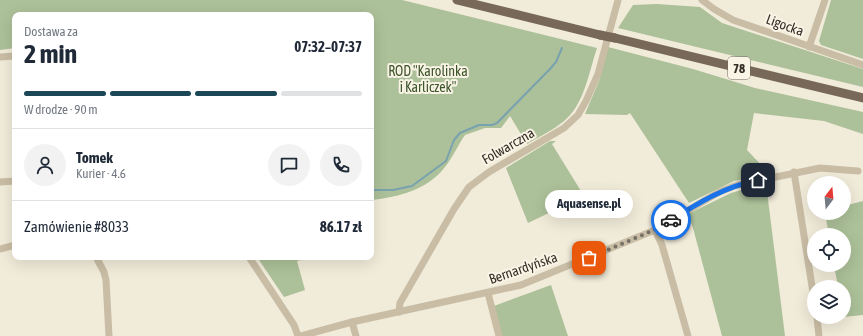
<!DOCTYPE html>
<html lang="pl">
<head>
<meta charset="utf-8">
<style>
  :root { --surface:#fff; --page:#f2f2f3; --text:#1f2937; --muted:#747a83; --line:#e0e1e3; --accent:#1c4757 }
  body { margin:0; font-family:"Asap Condensed",sans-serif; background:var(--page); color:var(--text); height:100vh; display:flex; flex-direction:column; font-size:15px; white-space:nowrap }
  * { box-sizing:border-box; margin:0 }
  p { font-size:13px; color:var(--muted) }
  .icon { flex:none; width:22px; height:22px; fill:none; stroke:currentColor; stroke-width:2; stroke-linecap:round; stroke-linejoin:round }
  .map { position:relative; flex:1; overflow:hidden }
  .drawer { position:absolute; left:12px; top:12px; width:362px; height:248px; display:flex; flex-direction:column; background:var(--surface); border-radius:8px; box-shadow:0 4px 16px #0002 }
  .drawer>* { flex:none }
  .needle { width:26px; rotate:16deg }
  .buttons { position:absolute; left:807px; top:176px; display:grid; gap:8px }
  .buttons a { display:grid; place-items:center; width:44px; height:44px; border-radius:50%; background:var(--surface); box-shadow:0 4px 16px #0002; font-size:20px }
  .pin { position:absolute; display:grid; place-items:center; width:34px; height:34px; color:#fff; margin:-17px; border-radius:8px; box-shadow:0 2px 6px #0006 }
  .courier { position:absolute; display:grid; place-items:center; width:40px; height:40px; margin:-20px; border:3px solid #1a73e8; border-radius:50%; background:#fff; color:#222; box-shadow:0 1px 5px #0007 }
  .bubble { position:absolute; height:28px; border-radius:14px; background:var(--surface); box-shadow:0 4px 16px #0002; font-size:13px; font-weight:700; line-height:28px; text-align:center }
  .headline em { font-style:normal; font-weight:700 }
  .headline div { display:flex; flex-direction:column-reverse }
  .headline { display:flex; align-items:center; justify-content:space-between; height:68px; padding:0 12px }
  h1 { font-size:26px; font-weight:700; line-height:30px }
  .bar { display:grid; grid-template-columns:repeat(4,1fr); gap:6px 4px; align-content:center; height:48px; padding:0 12px }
  .bar i { height:5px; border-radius:3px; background:var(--line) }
  .bar .on { background:var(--accent) }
  .bar p { grid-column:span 4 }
  .line { display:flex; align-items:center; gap:10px; padding:0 12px; border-top:1px solid var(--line) }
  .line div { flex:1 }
  .round { display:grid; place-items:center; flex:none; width:42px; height:42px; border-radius:21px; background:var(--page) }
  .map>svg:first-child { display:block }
  .green { fill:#acc099 }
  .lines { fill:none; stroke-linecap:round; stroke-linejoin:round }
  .stream { stroke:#78a2af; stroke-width:2 }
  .minor { stroke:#c9bda5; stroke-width:7 }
  .major { stroke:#776857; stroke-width:9 }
  .major-bridge { stroke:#776857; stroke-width:9 }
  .done { stroke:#777065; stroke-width:4; stroke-dasharray:0 7.2 }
  .route { stroke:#1a73e8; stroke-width:5 }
  .labels { text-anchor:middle; stroke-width:4; stroke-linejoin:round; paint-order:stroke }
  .shield { fill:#f9f4e6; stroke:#706960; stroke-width:1 }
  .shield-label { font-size:13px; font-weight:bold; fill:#352e27 }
  .street-label { font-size:14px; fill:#352e27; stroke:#f9f4e6 }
  .park-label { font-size:14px; fill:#3c542a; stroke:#f9f4e6 }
</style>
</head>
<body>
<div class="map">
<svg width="863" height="336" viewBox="0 0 863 336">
  <rect width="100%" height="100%" fill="#f1ebd9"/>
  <g class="green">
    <path d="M0,0H402L597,48C589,72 584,105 564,121C553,130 539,137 527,144L510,116L501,128H485L465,135C458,145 453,157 445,167C427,190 399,197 371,200V15H15V48L0,50Z"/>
    <path d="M831,0H863V59L821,45L819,41Z"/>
    <path d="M657,4L700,7L722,23L863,69V87L618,28L633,5Z"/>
    <path d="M608,47L693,69L755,88L863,112V134L824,121L754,113L747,150L764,168L765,176L734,181L689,203L630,113L627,115L585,114L599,81Z"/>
    <path d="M550,141H556L552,144L584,196L528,223L506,168Z"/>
    <path d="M766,183L785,336H722L693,228L688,214L731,193Z"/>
    <path d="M863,201V315L843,317L844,287H838L834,265H844V235H829L825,213H844V206Z"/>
    <path d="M257,257H314L297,261L305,290L284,297Z"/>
    <path d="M551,285L568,336H502L494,306Z"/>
  </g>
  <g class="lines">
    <path class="stream" d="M371,190H393L412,186L446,161L454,140L460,133L479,125H492L497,123L550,69L556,62L562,48"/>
    <g class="minor">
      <path d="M702,0L714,9L733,20L863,65"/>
      <path d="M809,47L825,0"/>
      <path d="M0,57L15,56"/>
      <path d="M794,172L814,299"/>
      <path d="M0,182L15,181"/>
      <path d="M655,230L662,245L688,336"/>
      <path d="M0,249L15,245"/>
      <path d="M96,257L104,272L106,280L109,336"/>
      <path d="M249,257L294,325L298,336"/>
      <path d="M488,293L499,336"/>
      <path d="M399,312L400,303L454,209L469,187L489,172L564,128L578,115L586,101L598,74L618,0"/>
      <path d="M817,317L819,336"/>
      <path d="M352,322L356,336"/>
      <path d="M301,336L352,322L521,285L655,230L719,192L737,185L820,168L858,171"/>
    </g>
    <g class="major">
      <path d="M457,0L600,35"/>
      <path d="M615,38L863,98"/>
    </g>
    <path class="major-bridge" d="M600,35L615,38"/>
  </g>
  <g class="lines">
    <path class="done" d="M589,258L654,230L671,220"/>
    <path class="route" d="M671,220C700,202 724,187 758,180"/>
  </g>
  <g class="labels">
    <rect class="shield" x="728" y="57" width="22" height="22" rx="3"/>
    <g class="shield-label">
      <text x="739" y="73">78</text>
    </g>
    <g class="street-label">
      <text transform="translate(785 25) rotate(20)" y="5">Ligocka</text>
      <text transform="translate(508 146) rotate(-30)" y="5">Folwarczna</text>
      <text transform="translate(523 268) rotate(-19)" y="5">Bernardyńska</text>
    </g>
    <g class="park-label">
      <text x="428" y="76">ROD "Karolinka<tspan x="428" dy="16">i Karliczek"</tspan></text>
    </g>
  </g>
</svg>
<div class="buttons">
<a><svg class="needle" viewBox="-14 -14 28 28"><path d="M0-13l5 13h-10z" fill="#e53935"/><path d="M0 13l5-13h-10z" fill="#747a83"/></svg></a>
<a><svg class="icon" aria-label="locate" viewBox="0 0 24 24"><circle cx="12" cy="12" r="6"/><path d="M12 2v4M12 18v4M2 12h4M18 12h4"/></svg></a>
<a><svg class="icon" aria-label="layers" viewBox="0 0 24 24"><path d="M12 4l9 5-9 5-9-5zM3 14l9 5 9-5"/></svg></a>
</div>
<div class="pin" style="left:589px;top:258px;background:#ea580c"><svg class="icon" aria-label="bag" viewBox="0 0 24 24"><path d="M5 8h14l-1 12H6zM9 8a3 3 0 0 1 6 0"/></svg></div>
<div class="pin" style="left:758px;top:180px;background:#1f2937"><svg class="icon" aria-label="home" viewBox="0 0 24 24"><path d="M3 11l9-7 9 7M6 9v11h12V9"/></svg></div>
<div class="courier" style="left:671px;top:220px"><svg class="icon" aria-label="car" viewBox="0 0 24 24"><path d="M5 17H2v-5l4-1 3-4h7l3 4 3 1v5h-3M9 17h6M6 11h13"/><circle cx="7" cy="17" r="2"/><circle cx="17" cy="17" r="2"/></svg></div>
<div class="bubble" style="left:545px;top:190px;width:88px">Aquasense.pl</div>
<section class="drawer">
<div class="headline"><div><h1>2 min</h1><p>Dostawa za</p></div><em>07:32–07:37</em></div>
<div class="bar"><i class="on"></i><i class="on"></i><i class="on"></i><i></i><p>W drodze · 90 m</p></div>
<div class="line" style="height:72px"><a class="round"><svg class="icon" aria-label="person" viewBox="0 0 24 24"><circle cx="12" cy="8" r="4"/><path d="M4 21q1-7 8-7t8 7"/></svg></a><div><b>Tomek</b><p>Kurier · 4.6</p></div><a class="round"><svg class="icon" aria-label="chat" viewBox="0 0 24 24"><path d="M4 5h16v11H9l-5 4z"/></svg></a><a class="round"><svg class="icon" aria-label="phone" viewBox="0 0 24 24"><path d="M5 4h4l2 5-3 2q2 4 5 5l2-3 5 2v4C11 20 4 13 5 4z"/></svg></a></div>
<div class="line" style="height:52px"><div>Zamówienie #8033</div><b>86.17 zł</b></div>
</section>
</div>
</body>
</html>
